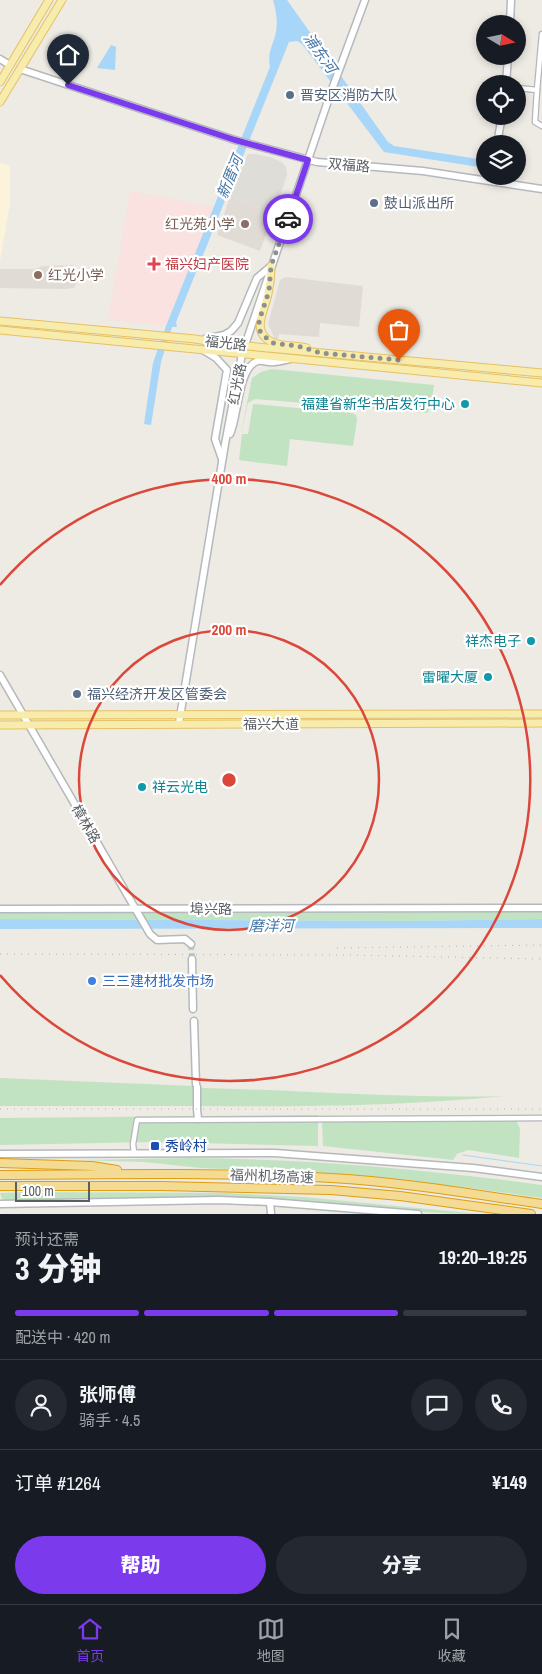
<!DOCTYPE html>
<html lang="zh">
<head>
<meta charset="utf-8">
<style>
  :root { --surface:#171b24; --page:#242831; --text:#f1f3f6; --muted:#9ea1a6; --line:#363941; --accent:#7c3aed }
  body { margin:0; font-family:"Archivo Narrow","Noto Sans SC",sans-serif; background:var(--page); color:var(--text); height:100vh; display:flex; flex-direction:column; font-size:19px; white-space:nowrap }
  * { box-sizing:border-box; margin:0 }
  p { font-size:16px; color:var(--muted) }
  .icon { flex:none; width:28px; height:28px; fill:none; stroke:currentColor; stroke-width:2; stroke-linecap:round; stroke-linejoin:round }
  .map { position:relative; height:1214px; overflow:hidden }
  .drawer { display:flex; flex-direction:column; background:var(--surface); flex:1 }
  .drawer>* { flex:none }
  .needle { width:32px; rotate:100deg }
  .tools { position:absolute; left:476px; top:15px; display:grid; gap:10px }
  .tools a { display:grid; place-items:center; width:50px; height:50px; border-radius:50%; background:var(--surface); box-shadow:0 2px 8px #0003; font-size:25px }
  .scale { position:absolute; left:15px; bottom:12px; width:75px; box-sizing:border-box; padding-left:5px; border:2px solid #5b5f63; border-top:0; font-size:14px; line-height:18px; white-space:nowrap; color:#5b5f63; -webkit-text-stroke:4px #fff; paint-order:stroke }
  .pin { position:absolute; display:grid; place-items:center; width:42px; height:42px; color:#fff; margin:-51px -21px; border-radius:50% 50% 50% 0; rotate:-45deg; box-shadow:0 0 5px #0007 }
  .pin .icon { rotate:45deg }
  .courier { position:absolute; display:grid; place-items:center; width:50px; height:50px; margin:-25px; border:4px solid #7c3aed; border-radius:50%; background:#fff; color:#222; box-shadow:0 1px 6px #0007 }
  .summary em { font-style:normal; font-weight:800 }
  .summary div { display:flex; flex-direction:column-reverse }
  .summary { display:flex; align-items:center; justify-content:space-between; height:85px; padding:0 15px }
  h1 { font-size:32px; font-weight:800; line-height:38px }
  .bar { display:grid; grid-template-columns:repeat(4,1fr); gap:8px 5px; align-content:center; height:60px; padding:0 15px }
  .bar i { height:6px; border-radius:4px; background:var(--line) }
  .bar .on { background:var(--accent) }
  .bar p { grid-column:span 4 }
  .line { display:flex; align-items:center; gap:12px; padding:0 15px; border-top:1px solid var(--line) }
  .line div { flex:1 }
  .round { display:grid; place-items:center; flex:none; width:52px; height:52px; border-radius:26px; background:var(--page) }
  .cta { display:flex; gap:10px; margin-top:auto; padding:10px 15px }
  .cta a { flex:1; height:58px; border-radius:30px; background:var(--accent); color:#fff; font-size:20px; font-weight:800; line-height:58px; text-align:center }
  .cta a+a { background:var(--page); color:var(--text) }
  .tabs { display:flex; justify-content:space-around; align-items:center; height:70px; border-top:1px solid var(--line); background:var(--surface); font-size:14px; color:var(--muted) }
  .tabs a { display:grid; justify-items:center; gap:2px }
  .tabs .on { color:var(--accent) }
  .map>svg:first-child { display:block }
  .commercial { fill:#fbf3da }
  .industrial { fill:#dfddd8 }
  .education { fill:#e0dcd5 }
  .medical { fill:#f9e2e0 }
  .green { fill:#c2e3c2 }
  .water { fill:#a8d6f8 }
  .lines { fill:none; stroke-linecap:round; stroke-linejoin:round }
  .stream { stroke:#a8d6f8; stroke-width:1 }
  .secondary-tunnel { stroke:#c8c8c3; stroke-width:6; stroke-dasharray:6 3; stroke-linecap:butt }
  .street-casing { stroke:#b4b6b9; stroke-width:7 }
  .secondary-casing { stroke:#b5b8bc; stroke-width:9 }
  .primary-casing { stroke:#e6c063; stroke-width:9 }
  .highway-casing { stroke:#de9d12; stroke-width:10 }
  .street { stroke:#fff; stroke-width:4.5 }
  .secondary { stroke:#fff; stroke-width:6 }
  .primary { stroke:#f8ecad; stroke-width:7 }
  .highway { stroke:#f4db93; stroke-width:8 }
  .rail { stroke:#b2b3b3; stroke-width:1; stroke-dasharray:1 6; stroke-linecap:butt }
  .done { stroke:#8e9090; stroke-width:5; stroke-dasharray:0 9 }
  .route { stroke:#7c3aed; stroke-width:6 }
  .ring { fill:none; stroke:#db473b; stroke-width:2.5 }
  .service-dot { fill:#5c6f8a; stroke:#fff; stroke-width:2 }
  .education-dot { fill:#8d6e63; stroke:#fff; stroke-width:2 }
  .health-dot { fill:#e0444e; stroke:#fff; stroke-width:2 }
  .culture-dot { fill:#0f9aa8; stroke:#fff; stroke-width:2 }
  .shop-dot { fill:#3f7fe0; stroke:#fff; stroke-width:2 }
  .transit-dot { fill:#1a4fb4; stroke:#fff; stroke-width:2 }
  .labels { text-anchor:middle; stroke-width:4.5; stroke-linejoin:round; paint-order:stroke }
  .service-label { font-size:14px; fill:#4e5e75; stroke:#fff; text-anchor:start }
  .street-label { font-size:14px; fill:#5b5f63; stroke:#fff }
  .education-label { font-size:14px; fill:#785e54; stroke:#fff; text-anchor:end }
  .health-label { font-size:14px; fill:#be3a42; stroke:#fff; text-anchor:start }
  .culture-label { font-size:14px; fill:#0d838f; stroke:#fff; text-anchor:end }
  .shop-label { font-size:14px; fill:#366cbe; stroke:#fff; text-anchor:start }
  .transit-label { font-size:14px; fill:#164399; stroke:#fff; text-anchor:start }
  .water-label { font-size:15px; font-style:italic; fill:#4777a8; stroke:#fff }
  .centre { fill:#db473b; stroke:#fff; stroke-width:2.5 }
  .ring-label { font-size:15px; text-anchor:middle; font-weight:bold; fill:#db473b; stroke:#fff; stroke-width:4.5; stroke-linejoin:round; paint-order:stroke }
</style>
</head>
<body>
<div class="map">
<svg width="542" height="1214" viewBox="0 0 542 1214">
  <rect width="100%" height="100%" fill="#edebe3"/>
  <path class="commercial" d="M0,163L10,166V203L0,262Z"/>
  <path class="industrial" d="M248,154H254L270,157L282,162L286,167L287,175L274,213L230,197Z"/>
  <g class="education">
    <path d="M230,197L274,213L260,251L217,235Z"/>
    <path d="M73,265L77,282L74,288L66,289L0,288V269H35L42,266Z"/>
    <path d="M286,277L363,286L359,327L320,323L319,337L279,334L278,339H275L268,324L280,280Z"/>
  </g>
  <path class="medical" d="M130,191L214,207L166,326L108,320Z"/>
  <g class="green">
    <path d="M272,369L434,385L431,407L427,413L255,399L248,403L241,433L252,378L261,372Z"/>
    <path d="M253,404L352,413L356,415L357,420L353,446L290,439L287,466L239,460L242,434H248Z"/>
    <path d="M0,910H542V919L403,921L0,919Z"/>
    <path d="M0,1078L194,1086L195,1106H0Z"/>
    <path d="M201,1088C303,1090 404,1099 505,1096C404,1106 303,1107 201,1106Z"/>
    <path d="M318,1115V1146L153,1142L0,1145V1118Z"/>
    <path d="M513,1120L517,1122L520,1129L519,1158L468,1150L457,1154L453,1160L323,1146L322,1122Z"/>
    <path d="M191,1158C309,1159 425,1169 542,1185V1198L463,1187L314,1173L201,1168L144,1162L79,1160Z"/>
    <path d="M28,1192L227,1193L303,1197L480,1214C409,1214 339,1203 268,1199C180,1195 91,1199 3,1201L0,1193Z"/>
  </g>
  <g class="water">
    <path d="M273,0H287L388,142L394,146L485,160V168L384,152L302,44L297,41L289,42L176,322L177,327H172L161,362L151,425L144,424L153,363L166,326L270,67C267,51 273,47 276,32C278,21 276,11 273,0Z"/>
    <path d="M111,45L116,47L115,70L97,68Z"/>
    <path d="M0,919L403,921L542,919V928L0,929Z"/>
  </g>
  <g class="lines">
    <path class="stream" d="M463,1155L542,1166"/>
    <path class="secondary-tunnel" d="M191,944L192,959"/>
    <defs>
      <g id="street">
        <path d="M518,88L537,90L535,122L542,126"/>
        <path d="M537,90L542,34"/>
        <path d="M134,1153L133,1144L137,1120L542,1118"/>
      </g>
      <g id="secondary">
        <path d="M510,24L511,0"/>
        <path d="M0,59L10,65"/>
        <path d="M20,69L235,140L317,162L423,171L542,189"/>
        <path d="M506,84L508,56"/>
        <path d="M497,144L502,116"/>
        <path d="M205,339L224,335L231,331L238,323L257,278L270,267"/>
        <path d="M203,350L216,358L227,370L215,439L222,459"/>
        <path d="M230,434C238,418 238,366 258,361C263,360 269,363 274,362C279,362 285,360 290,359"/>
        <path d="M0,675L150,934L157,940L185,939L191,944"/>
        <path d="M179,723L225,444L242,354L331,92L365,0"/>
        <path d="M0,909L542,908"/>
        <path d="M192,959L193,1009"/>
        <path d="M194,1021L196,1084"/>
        <path d="M197,1087V1107"/>
        <path d="M197,1109L198,1119"/>
        <path d="M0,1154L275,1153L473,1168L542,1177"/>
        <path d="M270,1202L271,1214"/>
        <path d="M0,1204L219,1200L270,1202L418,1214"/>
      </g>
      <g id="primary">
        <path d="M0,82L49,0"/>
        <path d="M0,102L62,0"/>
        <path d="M271,266C271,275 270,285 268,294C265,310 250,332 272,342C282,347 296,345 307,348"/>
        <path d="M0,321L195,339L225,344L542,373"/>
        <path d="M0,330L542,383"/>
        <path d="M0,715L542,714"/>
        <path d="M0,725L542,723"/>
      </g>
      <g id="highway">
        <path d="M0,1163L92,1166L117,1170"/>
        <path d="M0,1175C110,1174 221,1172 331,1178C402,1182 472,1194 542,1204"/>
        <path d="M0,1186H162L331,1190L400,1196L531,1214"/>
      </g>
    </defs>
    <use href="#street" class="street-casing"/>
    <use href="#secondary" class="secondary-casing"/>
    <use href="#primary" class="primary-casing"/>
    <use href="#highway" class="highway-casing"/>
    <use href="#street" class="street"/>
    <use href="#secondary" class="secondary"/>
    <use href="#primary" class="primary"/>
    <use href="#highway" class="highway"/>
    <g class="rail">
      <path d="M337,948L542,945"/>
      <path d="M0,954L348,955L542,959"/>
      <path d="M0,1109H542"/>
    </g>
  </g>
  <g class="lines">
    <path class="done" d="M288,219L271,266L269,291L259,321L260,331L264,336L273,343L298,346L321,353L399,360"/>
    <path class="route" d="M68,85L235,140L308,160L288,219"/>
  </g>
  <g class="ring">
    <circle cx="229" cy="780" r="150"/>
    <path d="M0 585A301 301 0 1 1 0 975"/>
  </g>
  <g class="service-dot">
    <circle cx="290" cy="95" r="5"/>
    <circle cx="374" cy="203" r="5"/>
    <circle cx="77" cy="694" r="5"/>
  </g>
  <g class="education-dot">
    <circle cx="245" cy="224" r="5"/>
    <circle cx="38" cy="275" r="5"/>
  </g>
  <path class="health-dot" d="M151.5 256.5h5v5h5v5h-5v5h-5v-5h-5v-5h5z"/>
  <g class="culture-dot">
    <circle cx="465" cy="404" r="5"/>
    <circle cx="531" cy="641" r="5"/>
    <circle cx="488" cy="677" r="5"/>
    <circle cx="142" cy="787" r="5"/>
  </g>
  <circle class="shop-dot" cx="92" cy="981" r="5"/>
  <rect class="transit-dot" x="150" y="1141" width="10" height="10" rx="2.5"/>
  <g class="labels">
    <g class="service-label">
      <text x="300" y="100">晋安区消防大队</text>
      <text x="384" y="208">鼓山派出所</text>
      <text x="87" y="699">福兴经济开发区管委会</text>
    </g>
    <g class="street-label">
      <text transform="translate(349 165) rotate(5)" y="5">双福路</text>
      <text transform="translate(226 343) rotate(7)" y="5">福光路</text>
      <text transform="translate(237 384) rotate(-79)" y="5">红光路</text>
      <text x="271" y="729">福兴大道</text>
      <text transform="translate(86 824) rotate(60)" y="5">樟林路</text>
      <text x="211" y="914">埠兴路</text>
      <text transform="translate(272 1176) rotate(2)" y="5">福州机场高速</text>
    </g>
    <g class="education-label">
      <text x="235" y="229">红光苑小学</text>
      <text x="48" y="280" text-anchor="start">红光小学</text>
    </g>
    <g class="health-label">
      <text x="165" y="269">福兴妇产医院</text>
    </g>
    <g class="culture-label">
      <text x="455" y="409">福建省新华书店发行中心</text>
      <text x="521" y="646">祥杰电子</text>
      <text x="478" y="682">雷曜大厦</text>
      <text x="152" y="792" text-anchor="start">祥云光电</text>
    </g>
    <g class="shop-label">
      <text x="102" y="986">三三建材批发市场</text>
    </g>
    <g class="transit-label">
      <text x="165" y="1151">秀岭村</text>
    </g>
    <g class="water-label">
      <text transform="translate(320 53) rotate(55)" y="5">浦东河</text>
      <text transform="translate(230 177) rotate(-68)" y="5">新厝河</text>
      <text x="271" y="931">磨洋河</text>
    </g>
  </g>
  <circle cx="229" cy="780" r="8" class="centre"/>
  <g class="ring-label">
    <text x="229" y="484">400 m</text>
    <text x="229" y="635">200 m</text>
  </g>
</svg>
<div class="tools">
<a><svg class="needle" viewBox="-14 -14 28 28"><path d="M0-13l5 13h-10z" fill="#e53935"/><path d="M0 13l5-13h-10z" fill="#9ea1a6"/></svg></a>
<a><svg class="icon" aria-label="locate" viewBox="0 0 24 24"><circle cx="12" cy="12" r="6"/><path d="M12 2v4M12 18v4M2 12h4M18 12h4"/></svg></a>
<a><svg class="icon" aria-label="layers" viewBox="0 0 24 24"><path d="M12 4l9 5-9 5-9-5zM3 14l9 5 9-5"/></svg></a>
</div>
<div class="scale">100 m</div>
<div class="pin" style="left:399px;top:360px;background:#ea580c"><svg class="icon" aria-label="bag" viewBox="0 0 24 24"><path d="M5 8h14l-1 12H6zM9 8a3 3 0 0 1 6 0"/></svg></div>
<div class="pin" style="left:68px;top:85px;background:#1f2937"><svg class="icon" aria-label="home" viewBox="0 0 24 24"><path d="M3 11l9-7 9 7M6 9v11h12V9"/></svg></div>
<div class="courier" style="left:288px;top:219px"><svg class="icon" aria-label="car" viewBox="0 0 24 24"><path d="M5 17H2v-5l4-1 3-4h7l3 4 3 1v5h-3M9 17h6M6 11h13"/><circle cx="7" cy="17" r="2"/><circle cx="17" cy="17" r="2"/></svg></div>
</div>
<section class="drawer">
<div class="summary"><div><h1>3 分钟</h1><p>预计还需</p></div><em>19:20–19:25</em></div>
<div class="bar"><i class="on"></i><i class="on"></i><i class="on"></i><i></i><p>配送中 · 420 m</p></div>
<div class="line" style="height:90px"><a class="round"><svg class="icon" aria-label="person" viewBox="0 0 24 24"><circle cx="12" cy="8" r="4"/><path d="M4 21q1-7 8-7t8 7"/></svg></a><div><b>张师傅</b><p>骑手 · 4.5</p></div><a class="round"><svg class="icon" aria-label="chat" viewBox="0 0 24 24"><path d="M4 5h16v11H9l-5 4z"/></svg></a><a class="round"><svg class="icon" aria-label="phone" viewBox="0 0 24 24"><path d="M5 4h4l2 5-3 2q2 4 5 5l2-3 5 2v4C11 20 4 13 5 4z"/></svg></a></div>
<div class="line" style="height:65px"><div>订单 #1264</div><b>¥149</b></div>
<div class="cta"><a>帮助</a><a>分享</a></div>
</section>
<nav class="tabs">
<a class="on"><svg class="icon" aria-label="home" viewBox="0 0 24 24"><path d="M3 11l9-7 9 7M6 9v11h12V9"/></svg>首页</a>
<a><svg class="icon" aria-label="map" viewBox="0 0 24 24"><path d="M3 6l6-2 6 2 6-2v14l-6 2-6-2-6 2zM9 4v14M15 6v14"/></svg>地图</a>
<a><svg class="icon" aria-label="saved" viewBox="0 0 24 24"><path d="M7 4h10v16l-5-4-5 4z"/></svg>收藏</a>
</nav>
</body>
</html>
